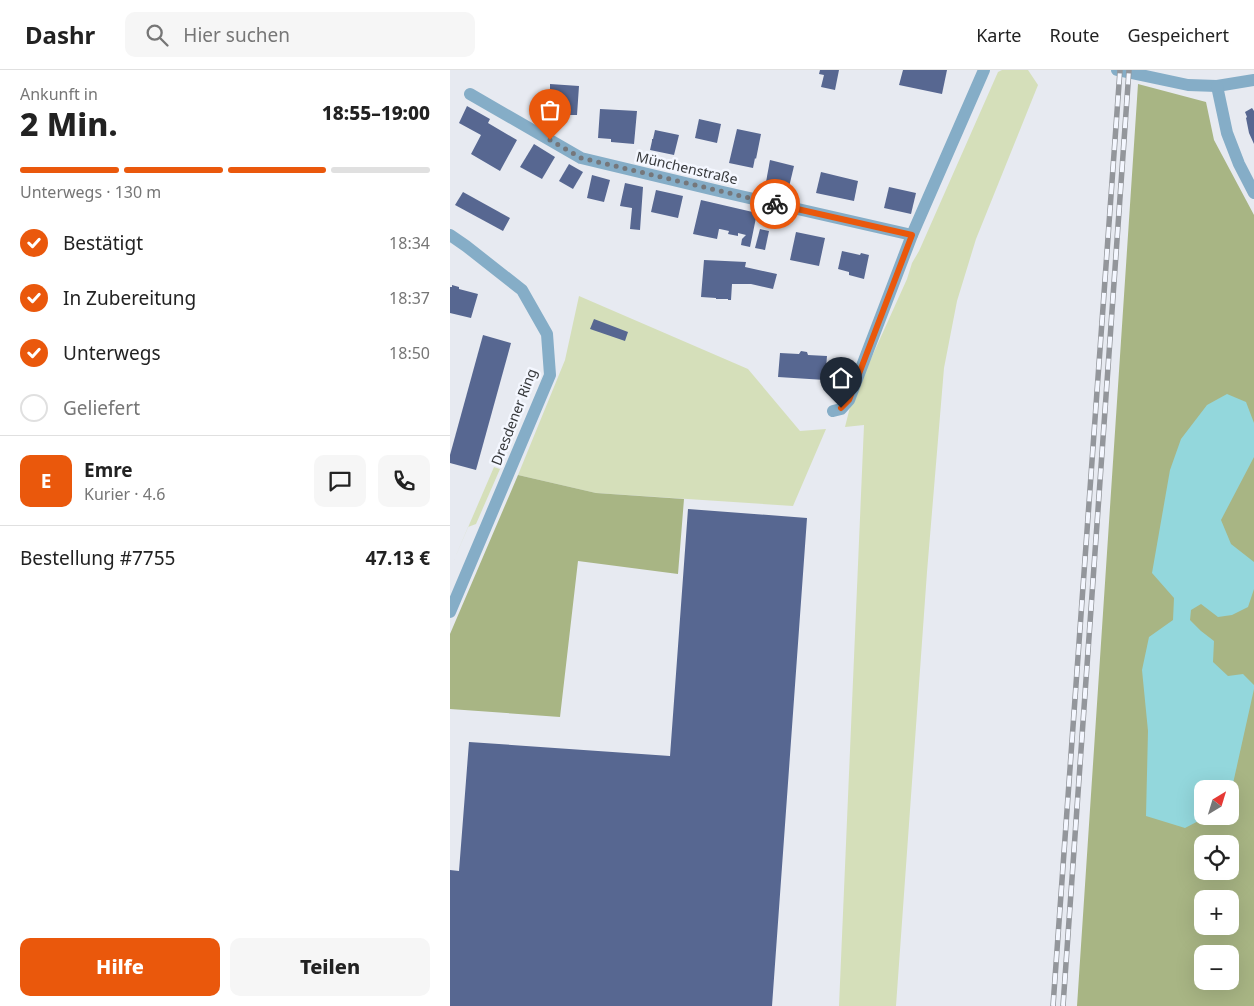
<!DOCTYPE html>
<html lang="de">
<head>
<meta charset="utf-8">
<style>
  :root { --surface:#fff; --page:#f6f6f6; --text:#222; --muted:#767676; --line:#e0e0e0; --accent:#ea580c }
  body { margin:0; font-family:"Noto Sans",sans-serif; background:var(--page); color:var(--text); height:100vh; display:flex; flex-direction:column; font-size:19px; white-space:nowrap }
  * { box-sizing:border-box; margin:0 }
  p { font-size:16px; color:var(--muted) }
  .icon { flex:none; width:28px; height:28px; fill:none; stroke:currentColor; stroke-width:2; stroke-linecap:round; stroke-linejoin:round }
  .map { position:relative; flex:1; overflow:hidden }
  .side { display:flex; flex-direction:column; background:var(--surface); width:450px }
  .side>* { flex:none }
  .needle { width:32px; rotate:38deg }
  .tools { position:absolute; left:744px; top:710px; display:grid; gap:10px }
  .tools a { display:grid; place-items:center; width:45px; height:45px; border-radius:10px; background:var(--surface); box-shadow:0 5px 20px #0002; font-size:25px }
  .pin { position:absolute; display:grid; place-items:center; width:42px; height:42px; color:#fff; margin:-51px -21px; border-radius:50% 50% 50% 0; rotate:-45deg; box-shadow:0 0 5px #0007 }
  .pin .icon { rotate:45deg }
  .courier { position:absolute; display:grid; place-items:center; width:50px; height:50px; margin:-25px; border:4px solid #ea580c; border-radius:50%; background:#fff; color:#222; box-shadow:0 1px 6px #0007 }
  .headline em { font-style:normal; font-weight:800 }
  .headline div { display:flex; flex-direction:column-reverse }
  .headline { display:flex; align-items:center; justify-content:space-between; height:85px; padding:0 20px }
  h1 { font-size:32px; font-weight:800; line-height:38px }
  .bar { display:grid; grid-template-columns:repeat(4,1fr); gap:8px 5px; align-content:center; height:60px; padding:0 20px }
  .bar i { height:6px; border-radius:4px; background:var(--line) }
  .bar .active { background:var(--accent) }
  .bar p { grid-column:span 4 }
  .line { display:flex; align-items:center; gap:12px; padding:0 20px; border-top:1px solid var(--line) }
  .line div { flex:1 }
  .round { display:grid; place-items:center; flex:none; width:52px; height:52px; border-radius:10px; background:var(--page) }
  ol { padding:0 20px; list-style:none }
  li { display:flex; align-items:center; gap:15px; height:55px }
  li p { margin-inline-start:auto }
  li .icon { padding:5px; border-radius:50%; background:var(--accent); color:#fff; stroke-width:4 }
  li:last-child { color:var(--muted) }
  li i { width:28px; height:28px; border:2px solid var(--line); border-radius:50% }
  .button { display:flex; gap:10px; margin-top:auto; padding:10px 20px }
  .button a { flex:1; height:58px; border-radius:10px; background:var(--accent); color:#fff; font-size:20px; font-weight:800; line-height:58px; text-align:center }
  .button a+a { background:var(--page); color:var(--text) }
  header { display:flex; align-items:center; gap:30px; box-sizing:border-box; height:70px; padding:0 25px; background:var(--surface); border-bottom:1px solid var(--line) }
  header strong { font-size:24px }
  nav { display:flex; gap:28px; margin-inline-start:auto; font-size:18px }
  .search { width:350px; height:45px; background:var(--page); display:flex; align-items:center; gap:12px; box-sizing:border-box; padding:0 18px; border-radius:10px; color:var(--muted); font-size:19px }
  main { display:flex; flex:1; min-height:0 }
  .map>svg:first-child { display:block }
  .green { fill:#d5dfba }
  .forest { fill:#a8b584; fill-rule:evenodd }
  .water { fill:#93d7dc }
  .building { fill:#576791 }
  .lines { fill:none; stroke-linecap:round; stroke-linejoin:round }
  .minor { stroke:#85adc7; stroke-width:12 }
  .rail-casing { stroke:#93969b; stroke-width:5.5 }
  .rail { stroke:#f4f7ff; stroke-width:4; stroke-dasharray:11; stroke-linecap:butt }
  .done { stroke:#75777b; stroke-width:5; stroke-dasharray:0 9 }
  .route { stroke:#ea580c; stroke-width:6 }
  .labels { text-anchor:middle; stroke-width:5; stroke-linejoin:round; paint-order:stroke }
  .street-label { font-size:14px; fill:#37393c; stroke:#f4f7ff }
</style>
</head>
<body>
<header>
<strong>Dashr</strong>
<div class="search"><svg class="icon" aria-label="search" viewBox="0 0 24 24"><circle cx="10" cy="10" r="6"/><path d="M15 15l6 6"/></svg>Hier suchen</div>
<nav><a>Karte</a><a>Route</a><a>Gespeichert</a></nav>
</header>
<main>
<section class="side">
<div class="headline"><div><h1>2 Min.</h1><p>Ankunft in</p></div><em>18:55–19:00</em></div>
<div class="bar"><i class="active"></i><i class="active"></i><i class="active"></i><i></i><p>Unterwegs · 130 m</p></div>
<ol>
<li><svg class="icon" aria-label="check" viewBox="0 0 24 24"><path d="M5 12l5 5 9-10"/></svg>Bestätigt<p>18:34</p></li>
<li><svg class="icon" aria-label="check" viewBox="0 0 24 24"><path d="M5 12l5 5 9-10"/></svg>In Zubereitung<p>18:37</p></li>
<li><svg class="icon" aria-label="check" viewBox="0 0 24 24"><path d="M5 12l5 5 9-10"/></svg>Unterwegs<p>18:50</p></li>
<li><i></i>Geliefert</li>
</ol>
<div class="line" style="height:90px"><b class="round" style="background:var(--accent);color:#fff">E</b><div><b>Emre</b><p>Kurier · 4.6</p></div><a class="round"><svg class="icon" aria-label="chat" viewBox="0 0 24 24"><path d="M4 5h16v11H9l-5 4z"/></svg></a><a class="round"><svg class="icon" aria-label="phone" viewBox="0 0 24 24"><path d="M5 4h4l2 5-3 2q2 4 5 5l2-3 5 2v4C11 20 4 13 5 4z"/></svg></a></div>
<div class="line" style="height:65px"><div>Bestellung #7755</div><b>47.13 €</b></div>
<div class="button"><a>Hilfe</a><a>Teilen</a></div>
</section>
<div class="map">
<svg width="804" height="936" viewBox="0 0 804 936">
  <rect width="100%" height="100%" fill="#e7eaf1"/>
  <g class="green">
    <path d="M552,0H578L588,15L526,169L507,231L494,298L477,502L446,936H389L414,355L395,357L401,333L457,209L462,193L469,181L548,2Z"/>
    <path d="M129,226L298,299L350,361L376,359L343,436L146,423L68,405L115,290Z"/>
    <path d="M44,397L50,399L26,454L18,457L4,490Z"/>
  </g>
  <g class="forest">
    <path d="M688,14L756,32L764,70L804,145V936H627ZM752,719H780V746H752ZM752,774H780V801H752ZM752,829H780V856H752ZM752,884H780V911H752Z"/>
    <path d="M68,405L146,423L234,429L228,504L128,491L110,647L0,639V564Z"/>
  </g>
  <path class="water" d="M777,324L796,332L804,353V387L771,450L781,474L804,492V519L798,537L782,545L768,547L751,534L741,540L740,550L751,561L764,571L763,592L778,606L793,604L804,615V619L780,727V719H752V746H758L735,758L696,746L698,661L692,600L699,567L723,550L724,528L702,503L720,400L731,369L757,335Z"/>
  <g class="building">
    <path d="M370,0H389L385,20L371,17L374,5L369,4Z"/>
    <path d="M453,0H497L492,24L449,15Z"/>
    <path d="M100,14L129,16L127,45H114V41L97,40L98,28H92V25L100,26Z"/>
    <path d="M17,36L40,49L38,53L67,70L50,101L21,84L31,65L9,53Z"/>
    <path d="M802,38L804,41V74L799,63L796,48L797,47L795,42Z"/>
    <path d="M150,39L187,41L184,74L161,72V69L148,68Z"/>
    <path d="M249,49L271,54L267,73L245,68Z"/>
    <path d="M287,59L311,64L306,89L305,88L303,98L279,93Z"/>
    <path d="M205,60L229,65L224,85L200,80L202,71V69H203Z"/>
    <path d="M84,74L105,87L92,109L70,97Z"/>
    <path d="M320,90L344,96L339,117L316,112Z"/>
    <path d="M119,94L133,102L123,119L109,111Z"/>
    <path d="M371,102L408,111L404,131L366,123Z"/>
    <path d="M142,105L160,110L154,132L137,128Z"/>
    <path d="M175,113L193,117L190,160L180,159L182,138L170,136Z"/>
    <path d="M439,117L466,123L461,144L434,138Z"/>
    <path d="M206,120L233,126L228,148L201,142Z"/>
    <path d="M13,122L60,148L53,161L5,135Z"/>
    <path d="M251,130L307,143L300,177L291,175L292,169L296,165L288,163V166L278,164L279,161L270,159H269L267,169L243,164Z"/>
    <path d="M310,159L319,161L315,180L305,178Z"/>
    <path d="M346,162L375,168L369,196L340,190Z"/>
    <path d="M392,181L410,185L411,183L419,185L414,209L399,205V202L388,199Z"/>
    <path d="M254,190L296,192L295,197L327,204L323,219L301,214H282L281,230H278V229H266V228L251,227Z"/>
    <path d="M2,215L9,217V219L28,224L21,248L0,243V217H2Z"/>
    <path d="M144,249L178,262L175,271L140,259Z"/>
    <path d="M33,265L61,273L26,400L0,393V385Z"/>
    <path d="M351,281L357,282L358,285L377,286L375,310L328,307L330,283L349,284Z"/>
    <path d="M238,439L357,448L322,936H0V800L9,801L19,672L220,686Z"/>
  </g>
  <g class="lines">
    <g class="minor">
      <path d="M667,0L738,15L767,16L804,10"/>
      <path d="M767,16L777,63L789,94L804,123"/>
      <path d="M20,24L131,88L273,122L462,165"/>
      <path d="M0,165L16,176L72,220L97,264L100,305L0,542"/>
      <path d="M383,341L391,339L399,330L462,165L534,0"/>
    </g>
    <defs>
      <g id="rail">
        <path d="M603,936L670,0"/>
        <path d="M613,936L679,0"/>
      </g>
    </defs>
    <use href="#rail" class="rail-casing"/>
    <use href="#rail" class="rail"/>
  </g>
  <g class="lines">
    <path class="done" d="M100,70L131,88L325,134"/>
    <path class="route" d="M325,134L462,165L399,330L391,338"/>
  </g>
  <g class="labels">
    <g class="street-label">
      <text transform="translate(237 98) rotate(13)" y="5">Münchenstraße</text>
      <text transform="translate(64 347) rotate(-69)" y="5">Dresdener Ring</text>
    </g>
  </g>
</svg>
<div class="tools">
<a><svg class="needle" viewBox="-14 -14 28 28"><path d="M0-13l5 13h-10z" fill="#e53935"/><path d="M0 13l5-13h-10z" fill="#767676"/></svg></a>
<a><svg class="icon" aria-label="locate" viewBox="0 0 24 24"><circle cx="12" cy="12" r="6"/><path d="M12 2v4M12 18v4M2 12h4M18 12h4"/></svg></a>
<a>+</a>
<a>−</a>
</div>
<div class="pin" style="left:100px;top:70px;background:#ea580c"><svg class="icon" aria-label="bag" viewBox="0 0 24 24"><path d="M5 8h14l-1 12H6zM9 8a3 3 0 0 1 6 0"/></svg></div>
<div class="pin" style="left:391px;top:338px;background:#1f2937"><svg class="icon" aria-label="home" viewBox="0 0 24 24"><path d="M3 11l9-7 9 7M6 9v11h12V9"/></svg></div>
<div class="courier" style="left:325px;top:134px"><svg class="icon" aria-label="bike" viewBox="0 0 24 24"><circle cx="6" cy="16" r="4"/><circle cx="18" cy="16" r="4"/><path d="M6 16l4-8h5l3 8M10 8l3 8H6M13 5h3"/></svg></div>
</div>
</main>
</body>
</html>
